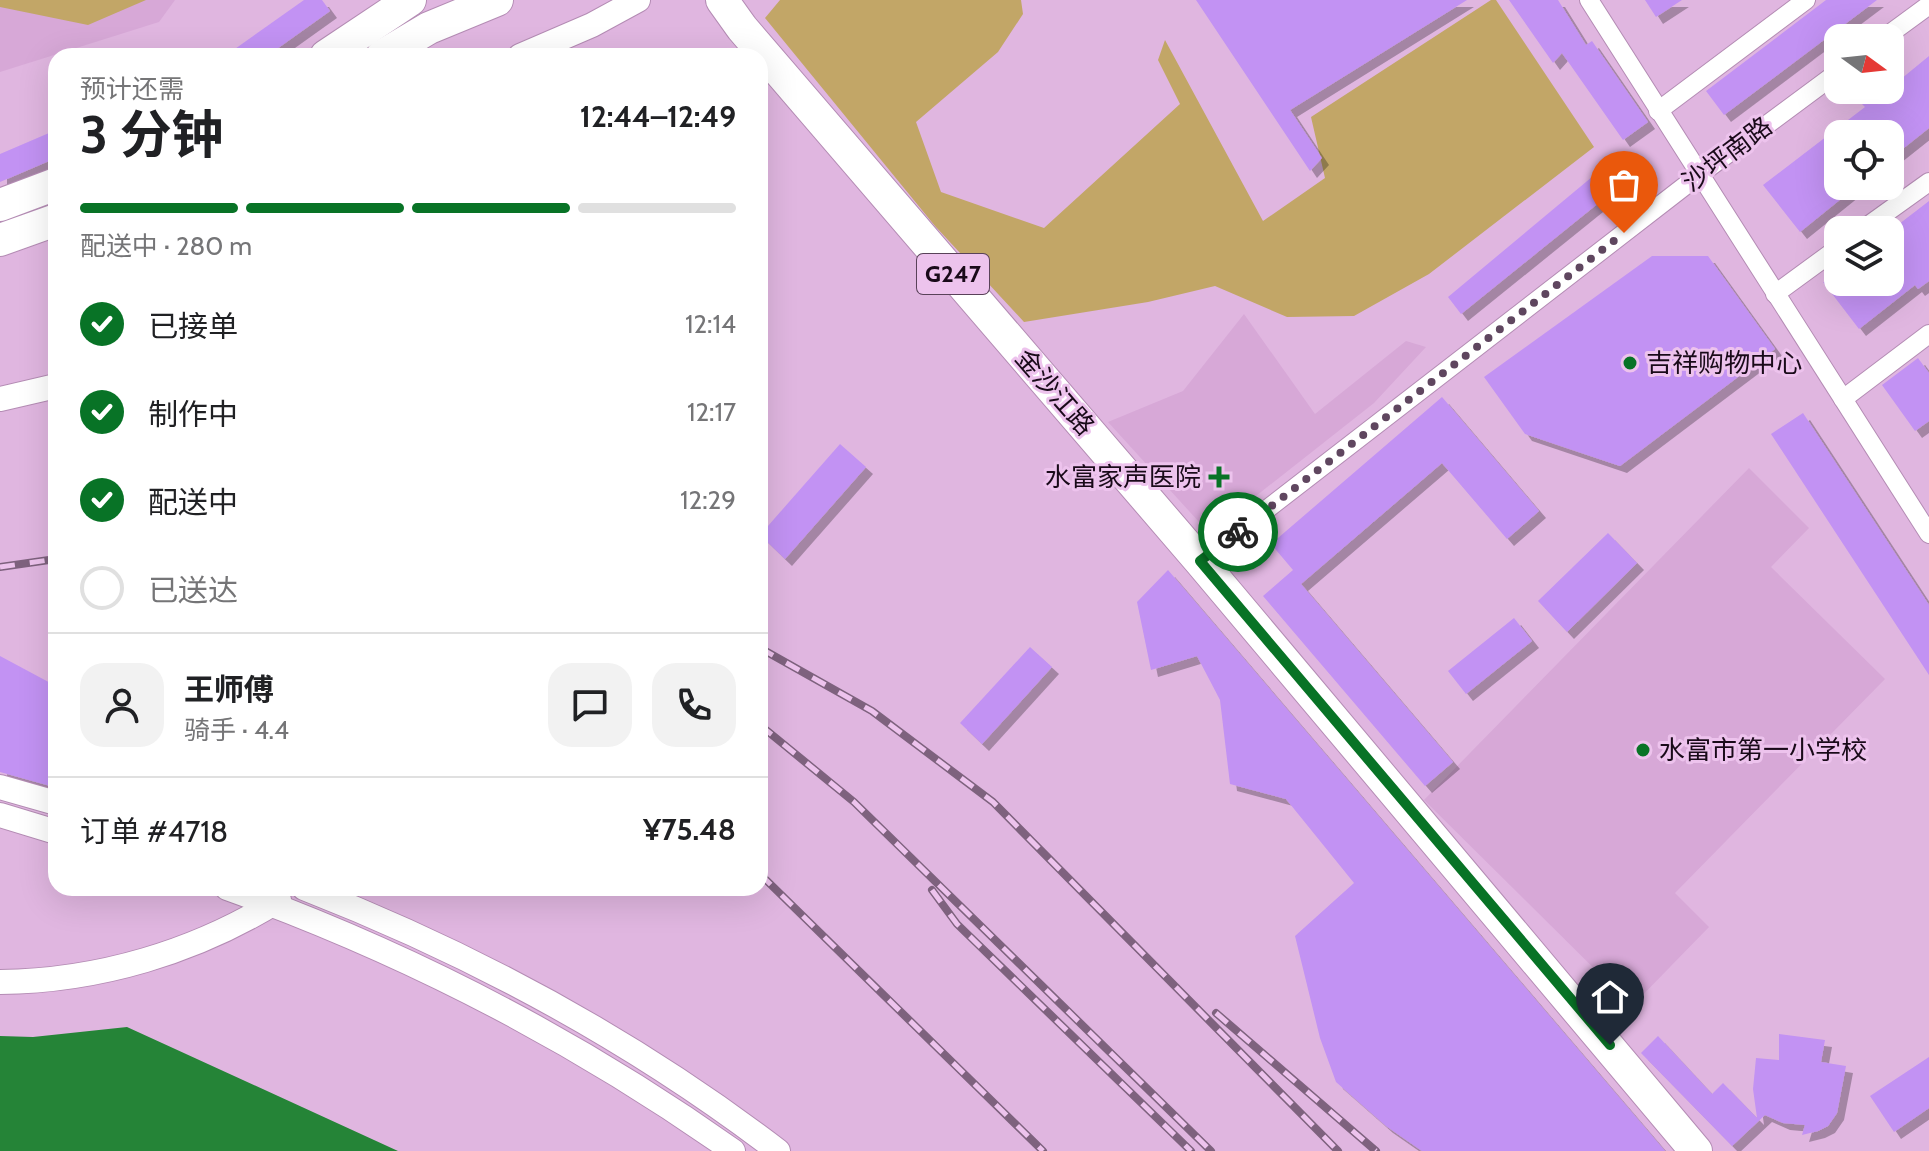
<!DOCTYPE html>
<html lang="zh">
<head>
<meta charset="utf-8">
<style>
  :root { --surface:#fff; --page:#f2f2f2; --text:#202124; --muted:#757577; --line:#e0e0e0; --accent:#087326 }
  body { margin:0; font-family:Cabin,"Noto Sans SC",sans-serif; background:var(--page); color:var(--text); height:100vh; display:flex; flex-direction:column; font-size:30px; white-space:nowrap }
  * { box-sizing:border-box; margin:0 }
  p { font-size:26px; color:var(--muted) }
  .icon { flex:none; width:44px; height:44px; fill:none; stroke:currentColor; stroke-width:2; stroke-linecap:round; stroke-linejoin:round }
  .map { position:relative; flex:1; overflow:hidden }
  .details { position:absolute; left:48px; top:48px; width:720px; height:848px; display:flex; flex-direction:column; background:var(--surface); border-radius:24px; box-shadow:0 8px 32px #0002 }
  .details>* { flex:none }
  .needle { width:52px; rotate:105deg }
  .fabs { position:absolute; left:1824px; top:24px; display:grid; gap:16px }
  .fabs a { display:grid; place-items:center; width:80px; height:80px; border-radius:16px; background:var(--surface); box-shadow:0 8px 32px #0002; font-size:40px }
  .pin { position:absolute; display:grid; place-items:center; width:68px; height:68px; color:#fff; margin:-82px -34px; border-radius:50% 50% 50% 0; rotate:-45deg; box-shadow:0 0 8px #0007 }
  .pin .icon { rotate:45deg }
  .courier { position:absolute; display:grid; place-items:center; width:80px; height:80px; margin:-40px; border:6px solid #087326; border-radius:50%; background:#fff; color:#222; box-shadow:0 2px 10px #0007 }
  .headline em { font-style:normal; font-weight:700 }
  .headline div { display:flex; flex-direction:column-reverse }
  .headline { display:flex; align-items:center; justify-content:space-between; height:136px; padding:0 32px }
  h1 { font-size:52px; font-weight:700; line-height:60px }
  .bar { display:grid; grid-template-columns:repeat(4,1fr); gap:12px 8px; align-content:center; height:96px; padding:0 32px }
  .bar i { height:10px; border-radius:6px; background:var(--line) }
  .bar .current { background:var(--accent) }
  .bar p { grid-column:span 4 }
  .line { display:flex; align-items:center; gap:20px; padding:0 32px; border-top:2px solid var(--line) }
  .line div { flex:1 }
  .round { display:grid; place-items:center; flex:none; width:84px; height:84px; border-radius:24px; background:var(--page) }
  ol { padding:0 32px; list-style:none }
  li { display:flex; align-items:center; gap:24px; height:88px }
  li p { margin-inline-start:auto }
  li .icon { padding:8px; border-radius:50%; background:var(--accent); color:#fff; stroke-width:4 }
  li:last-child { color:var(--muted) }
  li i { width:44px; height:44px; border:4px solid var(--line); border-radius:50% }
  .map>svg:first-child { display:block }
  .built { fill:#d7a8d7 }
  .green { fill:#c2a667 }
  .water { fill:#258437 }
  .building { fill:#c292f3; filter:url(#shadow) }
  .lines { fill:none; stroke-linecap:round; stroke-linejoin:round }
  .street-casing { stroke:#b48cb4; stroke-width:20 }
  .secondary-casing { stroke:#b48cb4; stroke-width:26 }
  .highway-casing { stroke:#b48cb4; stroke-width:34 }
  .street { stroke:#fff; stroke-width:18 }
  .secondary { stroke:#fff; stroke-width:24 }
  .highway { stroke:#fff; stroke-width:32 }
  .rail-casing { stroke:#7e627e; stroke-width:8 }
  .rail { stroke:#edc3ed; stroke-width:5; stroke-dasharray:15; stroke-linecap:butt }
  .done { stroke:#5f465f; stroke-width:8; stroke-dasharray:0 14.4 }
  .route { stroke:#087326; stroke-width:10 }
  .poi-dot { fill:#087326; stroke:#edc3ed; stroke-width:3 }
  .labels { text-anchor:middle; stroke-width:6; stroke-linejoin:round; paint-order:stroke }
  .shield { fill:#edc3ed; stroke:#594259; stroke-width:2 }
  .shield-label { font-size:24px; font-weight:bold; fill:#190a19 }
  .street-label { font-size:26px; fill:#190a19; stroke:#edc3ed }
  .poi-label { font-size:26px; fill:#190a19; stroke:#edc3ed; text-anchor:start }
</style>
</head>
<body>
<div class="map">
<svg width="1929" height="1151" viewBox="0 0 1929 1151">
  <defs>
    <filter id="shadow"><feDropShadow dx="7" dy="7" stdDeviation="0" flood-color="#0004"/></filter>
  </defs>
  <rect width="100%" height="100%" fill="#e0b6e0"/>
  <g class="built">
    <path d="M0,0H175L159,22L0,72Z"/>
    <path d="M1244,314L1315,414L1406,341L1426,347L1374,403L1209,533L1108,422L1183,391Z"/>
    <path d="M1749,468L1809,528L1771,567L1885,679L1675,893L1709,927L1632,1006L1424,800Z"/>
  </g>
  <g class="green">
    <path d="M0,0H146L88,25L0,7Z"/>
    <path d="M780,0H1021L1023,14L998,52L916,122L941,192L1044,228L1180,104L1158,60L1165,40L1263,221L1325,178L1311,117L1491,0H1496L1594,147L1429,274L1354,316L1287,317L1215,286L1148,302L1024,322L935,226L765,18Z"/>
  </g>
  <path class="water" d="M127,1027L398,1151H0V1036L33,1037Z"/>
  <g class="building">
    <path d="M304,0H322L330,11L267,56H225Z"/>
    <path d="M1196,0H1467L1290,110L1322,158L1310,171Z"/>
    <path d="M1509,0H1558L1586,45L1592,41L1648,122L1623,140L1562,53L1553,63Z"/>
    <path d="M1645,0H1682L1656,17Z"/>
    <path d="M1826,0H1877L1724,115L1706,91Z"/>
    <path d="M1929,56V128L1890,159V134H1838V186H1857L1800,232L1763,185L1865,107L1861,103L1878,90H1890V80L1898,74L1901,79Z"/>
    <path d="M56,130V158L0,182V154Z"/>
    <path d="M1622,152L1637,172L1461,314L1448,297Z"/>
    <path d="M1929,201V281L1918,289L1915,285L1859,329L1823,282H1890V231Z"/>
    <path d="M1652,256H1708L1775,349L1620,466L1525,434L1484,377Z"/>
    <path d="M1918,358L1929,373V421L1915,431L1882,385Z"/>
    <path d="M1442,397L1539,511L1507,539L1442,463L1301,584L1453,762L1425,786L1263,596L1293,570L1271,544Z"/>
    <path d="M1803,413L1929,605V675L1771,434Z"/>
    <path d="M840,444L866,467L785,559L760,535Z"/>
    <path d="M1608,533L1637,563L1567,632L1538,601Z"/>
    <path d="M1168,570L1665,1151H1422L1386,1126L1336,1082L1320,1038L1295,936L1354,883L1286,799L1230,784L1220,700L1197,656L1151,670L1137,602Z"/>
    <path d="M1514,618L1532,641L1466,694L1448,671Z"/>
    <path d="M1030,647L1052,667L982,744L960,723Z"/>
    <path d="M0,656L56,686L54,787L0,772Z"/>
    <path d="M1779,1034L1825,1040L1821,1062L1846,1066L1837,1113L1828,1126L1818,1131L1802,1135L1805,1125L1783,1123L1765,1115L1732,1146L1641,1053L1658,1036L1712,1094L1723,1083L1757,1118L1753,1089L1756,1058L1779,1060Z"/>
    <path d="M1929,1057V1108L1894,1132L1870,1096Z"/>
  </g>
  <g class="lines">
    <defs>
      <g id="street">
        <path d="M1589,0L1929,534"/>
        <path d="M1884,38L1929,5"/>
        <path d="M1658,111L1806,0"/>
        <path d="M1862,230L1929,182"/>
        <path d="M1775,294L1838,248"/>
        <path d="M1843,399L1929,334"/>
        <path d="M1200,561L1699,175L1838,72"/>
      </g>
      <g id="secondary">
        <path d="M520,56L592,25L638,0"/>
        <path d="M0,399L56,386"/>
        <path d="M0,787L56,803"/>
        <path d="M0,815L56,832"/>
        <path d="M227,888C408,953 576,1040 733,1151"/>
        <path d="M304,888C473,954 634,1041 778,1151"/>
        <path d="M0,982C98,981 196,952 279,900"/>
      </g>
      <g id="highway">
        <path d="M722,0L742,28L1200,561L1696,1151"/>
        <path d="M326,56L410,0"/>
        <path d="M382,56L429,28L497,0"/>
        <path d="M0,205L56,184"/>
        <path d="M0,240L56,220"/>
      </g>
    </defs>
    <use href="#street" class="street-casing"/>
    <use href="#secondary" class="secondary-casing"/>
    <use href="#highway" class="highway-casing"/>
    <use href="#street" class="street"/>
    <use href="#secondary" class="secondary"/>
    <use href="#highway" class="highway"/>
    <defs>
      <g id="rail">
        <path d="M0,567L56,559"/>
        <path d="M760,648L872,711L993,802L1338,1151"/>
        <path d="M760,725L854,802L1211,1151"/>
        <path d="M760,874L1043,1151"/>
        <path d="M932,890L957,924L1191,1151"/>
        <path d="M1216,1013L1376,1151"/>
      </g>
    </defs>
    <use href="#rail" class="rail-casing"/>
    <use href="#rail" class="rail"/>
  </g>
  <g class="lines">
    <path class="done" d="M1238,532L1624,233"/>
    <path class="route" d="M1238,532L1200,561L1610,1045"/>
  </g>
  <g class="poi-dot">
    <circle cx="1630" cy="363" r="8"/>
    <path d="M1215 465h8v8h8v8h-8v8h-8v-8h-8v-8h8z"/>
    <circle cx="1643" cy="750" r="8"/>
  </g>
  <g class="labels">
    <rect class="shield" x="917" y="254" width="72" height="40" rx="6"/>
    <g class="shield-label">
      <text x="953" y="282">G247</text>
    </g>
    <g class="street-label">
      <text transform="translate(1727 154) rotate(-37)" y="9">沙坪南路</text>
      <text transform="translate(1055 392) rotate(49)" y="9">金沙江路</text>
    </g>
    <g class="poi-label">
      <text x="1646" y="372">吉祥购物中心</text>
      <text x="1201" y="486" text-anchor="end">水富家声医院</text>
      <text x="1659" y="759">水富市第一小学校</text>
    </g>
  </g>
</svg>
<div class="fabs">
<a><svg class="needle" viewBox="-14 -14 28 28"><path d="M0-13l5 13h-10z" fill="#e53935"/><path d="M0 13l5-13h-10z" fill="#757577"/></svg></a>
<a><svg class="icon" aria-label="locate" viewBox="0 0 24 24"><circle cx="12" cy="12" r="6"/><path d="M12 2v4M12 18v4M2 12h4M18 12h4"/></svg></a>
<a><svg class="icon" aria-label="layers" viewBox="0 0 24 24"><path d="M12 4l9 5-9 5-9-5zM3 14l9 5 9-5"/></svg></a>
</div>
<div class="pin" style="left:1624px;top:233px;background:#ea580c"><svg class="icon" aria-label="bag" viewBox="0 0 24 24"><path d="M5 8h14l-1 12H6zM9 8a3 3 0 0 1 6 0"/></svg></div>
<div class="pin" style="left:1610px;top:1045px;background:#1f2937"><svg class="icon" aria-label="home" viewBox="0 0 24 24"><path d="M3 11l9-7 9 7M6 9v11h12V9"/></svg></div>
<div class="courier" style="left:1238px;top:532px"><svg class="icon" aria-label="bike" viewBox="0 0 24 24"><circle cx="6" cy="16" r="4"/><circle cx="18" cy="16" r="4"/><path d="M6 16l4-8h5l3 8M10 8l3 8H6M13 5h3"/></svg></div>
<section class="details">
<div class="headline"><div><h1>3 分钟</h1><p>预计还需</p></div><em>12:44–12:49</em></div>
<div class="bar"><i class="current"></i><i class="current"></i><i class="current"></i><i></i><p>配送中 · 280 m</p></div>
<ol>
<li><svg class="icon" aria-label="check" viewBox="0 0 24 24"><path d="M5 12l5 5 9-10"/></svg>已接单<p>12:14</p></li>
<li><svg class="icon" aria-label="check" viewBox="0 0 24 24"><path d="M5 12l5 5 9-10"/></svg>制作中<p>12:17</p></li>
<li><svg class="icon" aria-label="check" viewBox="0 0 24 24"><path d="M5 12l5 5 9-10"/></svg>配送中<p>12:29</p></li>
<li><i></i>已送达</li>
</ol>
<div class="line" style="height:144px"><a class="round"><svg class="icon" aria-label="person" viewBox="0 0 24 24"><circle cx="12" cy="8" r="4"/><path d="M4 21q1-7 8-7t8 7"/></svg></a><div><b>王师傅</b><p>骑手 · 4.4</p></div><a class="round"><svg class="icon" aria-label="chat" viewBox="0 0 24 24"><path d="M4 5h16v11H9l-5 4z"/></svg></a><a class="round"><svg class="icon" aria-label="phone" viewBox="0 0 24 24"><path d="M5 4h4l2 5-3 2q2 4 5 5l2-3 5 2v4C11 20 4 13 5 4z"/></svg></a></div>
<div class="line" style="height:104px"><div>订单 #4718</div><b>¥75.48</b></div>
</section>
</div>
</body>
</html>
